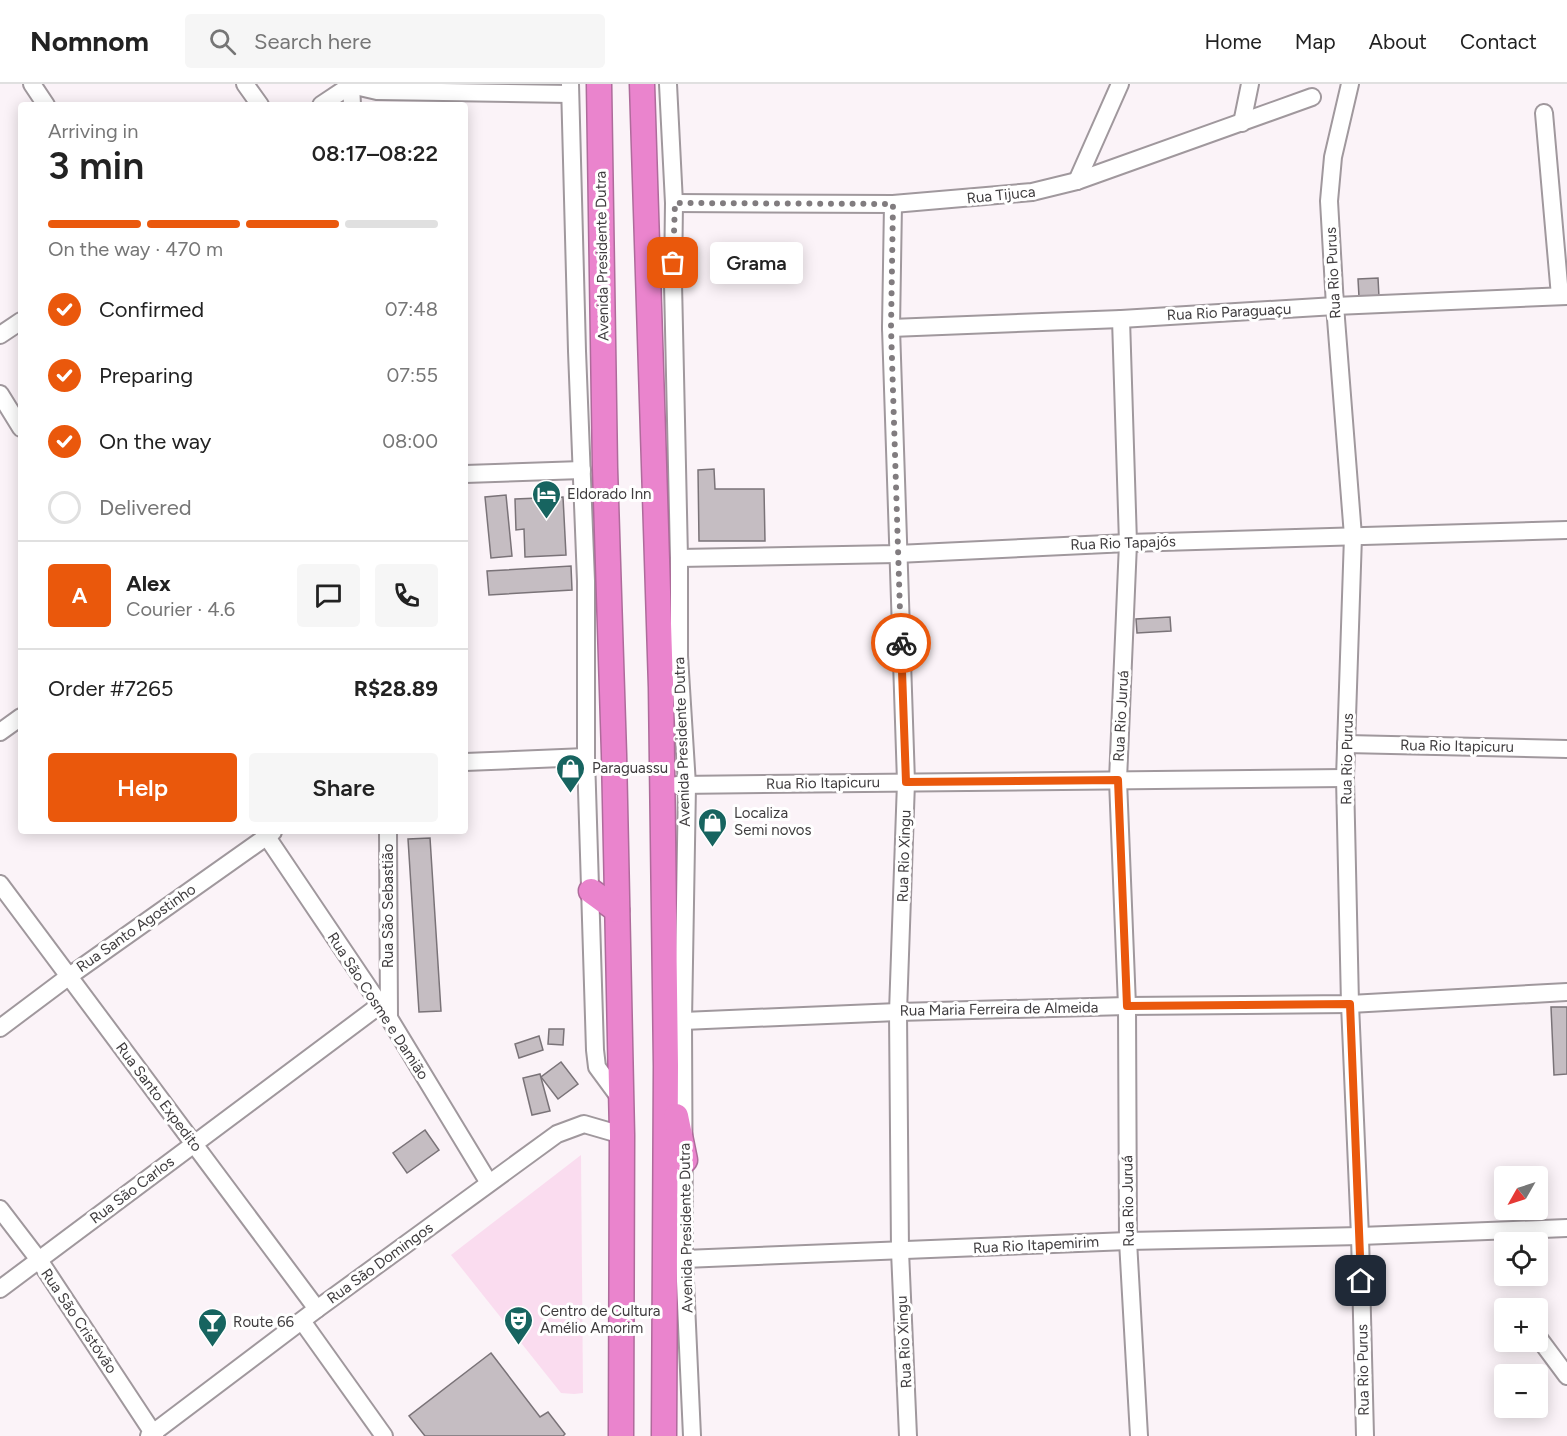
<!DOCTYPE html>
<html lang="en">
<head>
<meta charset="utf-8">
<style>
  :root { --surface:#fff; --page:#f6f6f6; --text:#222; --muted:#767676; --line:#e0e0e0; --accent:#ea580c }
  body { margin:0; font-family:Figtree,sans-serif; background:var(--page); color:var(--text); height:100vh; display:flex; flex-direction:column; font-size:22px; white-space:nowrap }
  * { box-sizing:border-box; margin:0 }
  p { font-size:20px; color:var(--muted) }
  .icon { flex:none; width:33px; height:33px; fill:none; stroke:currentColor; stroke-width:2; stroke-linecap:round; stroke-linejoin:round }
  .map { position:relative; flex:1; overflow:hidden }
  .side { position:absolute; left:18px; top:18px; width:450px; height:732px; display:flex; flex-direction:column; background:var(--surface); border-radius:6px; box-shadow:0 3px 15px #0003 }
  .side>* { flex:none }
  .needle { width:39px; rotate:231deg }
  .buttons { position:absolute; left:1494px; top:1082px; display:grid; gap:12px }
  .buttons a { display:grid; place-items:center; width:54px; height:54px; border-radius:6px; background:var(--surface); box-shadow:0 3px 15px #0003; font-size:30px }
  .pin { position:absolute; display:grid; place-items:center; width:51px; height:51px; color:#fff; margin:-26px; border-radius:12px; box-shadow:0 3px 9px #0006 }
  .courier { position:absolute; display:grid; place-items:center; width:60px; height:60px; margin:-30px; border:4px solid #ea580c; border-radius:50%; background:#fff; color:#222; box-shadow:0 2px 8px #0007 }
  .bubble { position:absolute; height:42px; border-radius:6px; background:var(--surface); box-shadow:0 3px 15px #0003; font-size:20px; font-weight:600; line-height:42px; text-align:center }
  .summary em { font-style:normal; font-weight:600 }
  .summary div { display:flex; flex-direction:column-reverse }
  .summary { display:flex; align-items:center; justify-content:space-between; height:102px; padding:0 30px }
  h1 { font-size:39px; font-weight:600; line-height:45px }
  .bar { display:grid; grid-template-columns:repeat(4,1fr); gap:9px 6px; align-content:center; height:72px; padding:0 30px }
  .bar i { height:8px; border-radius:4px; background:var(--line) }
  .bar .current { background:var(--accent) }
  .bar p { grid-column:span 4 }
  .line { display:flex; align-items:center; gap:15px; padding:0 30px; border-top:2px solid var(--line) }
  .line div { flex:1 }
  .round { display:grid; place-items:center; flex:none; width:63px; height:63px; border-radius:6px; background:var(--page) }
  ol { padding:0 30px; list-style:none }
  li { display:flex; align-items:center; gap:18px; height:66px }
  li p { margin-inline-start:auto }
  li .icon { padding:6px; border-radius:50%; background:var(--accent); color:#fff; stroke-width:4 }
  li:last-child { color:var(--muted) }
  li i { width:33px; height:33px; border:3px solid var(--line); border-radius:50% }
  .cta { display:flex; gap:12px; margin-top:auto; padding:12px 30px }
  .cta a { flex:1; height:69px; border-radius:6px; background:var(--accent); color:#fff; font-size:24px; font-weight:600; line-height:69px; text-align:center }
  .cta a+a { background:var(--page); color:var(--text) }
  header { display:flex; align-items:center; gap:36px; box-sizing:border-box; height:84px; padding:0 30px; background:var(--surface); border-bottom:2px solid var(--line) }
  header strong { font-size:28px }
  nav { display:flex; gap:33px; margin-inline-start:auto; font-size:21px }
  .search { width:420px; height:54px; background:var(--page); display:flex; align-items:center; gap:15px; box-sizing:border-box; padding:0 21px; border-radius:6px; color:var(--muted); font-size:22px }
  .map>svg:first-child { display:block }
  .green { fill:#fadcef }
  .building { fill:#c5bdc2; stroke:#7a7378; stroke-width:1.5 }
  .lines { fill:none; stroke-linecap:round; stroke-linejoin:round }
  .minor-casing { stroke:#a0989d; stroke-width:20 }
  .highway-casing { stroke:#ae6b9b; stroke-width:27 }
  .minor { stroke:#fff; stroke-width:16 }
  .highway { stroke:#ea84cd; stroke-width:24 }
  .done { stroke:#817c7f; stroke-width:6; stroke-dasharray:0 10.8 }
  .route { stroke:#ea580c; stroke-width:8 }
  .labels { text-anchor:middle; stroke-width:6; stroke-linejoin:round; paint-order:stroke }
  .street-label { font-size:15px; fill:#3f3c3e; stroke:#fff }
  .poi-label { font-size:15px; fill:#3f3c3e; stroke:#fff; text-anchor:start }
</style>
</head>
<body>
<header>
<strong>Nomnom</strong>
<div class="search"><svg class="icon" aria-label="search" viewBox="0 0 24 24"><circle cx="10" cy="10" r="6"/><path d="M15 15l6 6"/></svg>Search here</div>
<nav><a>Home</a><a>Map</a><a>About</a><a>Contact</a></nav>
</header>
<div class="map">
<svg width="1567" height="1352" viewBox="0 0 1567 1352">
  <rect width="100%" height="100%" fill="#fbf3f8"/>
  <path class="green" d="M581,1071L583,1309L574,1310L561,1309L451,1171Z"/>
  <g class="building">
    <path d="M1378,194L1379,213H1359L1358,195Z"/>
    <path d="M714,385L715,405H764L765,457H699L698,386Z"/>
    <path d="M506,411L512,472L491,474L485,413Z"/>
    <path d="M563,413L566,471L525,473L524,445L516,446L515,415Z"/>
    <path d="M571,482L572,506L489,511L487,487Z"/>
    <path d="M1170,533L1171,547L1137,549L1136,535Z"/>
    <path d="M430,754L441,927L419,928L408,755Z"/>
    <path d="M1551,923H1567V990L1554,991Z"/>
    <path d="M549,945H564L563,961L548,960Z"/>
    <path d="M539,952L543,966L519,974L515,960Z"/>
    <path d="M561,978L578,1000L558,1015L541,993Z"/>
    <path d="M540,990L550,1027L532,1031L523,994Z"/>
    <path d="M425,1046L439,1066L407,1089L393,1069Z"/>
    <path d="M491,1269L540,1333L548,1328L565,1350L563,1352H425L409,1332Z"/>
  </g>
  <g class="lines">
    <defs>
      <g id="minor">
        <path d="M32,0L46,21"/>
        <path d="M245,0L260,21"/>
        <path d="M351,0L352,21"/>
        <path d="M570,0L577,267L586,497V673L595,966L597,983L622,1017"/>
        <path d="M668,0L674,119L673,199L679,474V572L687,701L683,937L684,1175L692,1352"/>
        <path d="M1350,0L1333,73L1329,117L1335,222L1353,452L1345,694L1350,920L1360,1152L1365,1352"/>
        <path d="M321,21L351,1L377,7L570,10"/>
        <path d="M1544,29L1560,212"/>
        <path d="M1242,39L1250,0"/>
        <path d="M1077,97L1120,0"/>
        <path d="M674,119L893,120L1032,108L1077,97L1312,13"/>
        <path d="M893,120L891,244L906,698L898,928L900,1167L908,1352"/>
        <path d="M1121,235L1128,459L1118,696L1127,922L1128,1157L1139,1352"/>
        <path d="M891,244L1121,235L1335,222L1567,212"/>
        <path d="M0,251L21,237"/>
        <path d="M0,310L21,344"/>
        <path d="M465,390L582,386"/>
        <path d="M679,474L897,470L1128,459L1567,446"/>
        <path d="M0,648L21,633"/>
        <path d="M1346,660L1567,665"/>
        <path d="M465,678L586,673"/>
        <path d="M677,701L1345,694"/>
        <path d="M263,747L389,934L489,1099"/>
        <path d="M388,747L389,934"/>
        <path d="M0,800L317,1225"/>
        <path d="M683,937L898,928L1127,922L1350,920L1567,908"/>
        <path d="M0,944L68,893L273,748"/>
        <path d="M0,1125L39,1176L155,1352"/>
        <path d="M684,1175L1128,1157L1360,1152L1567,1144"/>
        <path d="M0,1205L380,921"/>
        <path d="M302,1237L384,1352"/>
        <path d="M1538,1253L1567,1292"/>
        <path d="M149,1352L317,1225L557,1050L584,1040L622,1051"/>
      </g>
      <g id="highway">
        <path d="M599,0L605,384L614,670L622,1051L621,1352"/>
        <path d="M642,0L661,603L666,982L664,1352"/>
        <path d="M591,807L617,826"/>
        <path d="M676,1032L685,1076"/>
      </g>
    </defs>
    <use href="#minor" class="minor-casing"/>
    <use href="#highway" class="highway-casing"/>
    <use href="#minor" class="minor"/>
    <use href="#highway" class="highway"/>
  </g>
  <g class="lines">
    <path class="done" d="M673,179L675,119L893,120L891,244L901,559"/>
    <path class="route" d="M901,559L906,698L1118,696L1127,922L1350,920L1361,1197"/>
  </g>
  <defs>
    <symbol id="hotel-pin" viewBox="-11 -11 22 30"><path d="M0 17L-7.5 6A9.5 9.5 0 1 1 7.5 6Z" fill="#176460" stroke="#fff"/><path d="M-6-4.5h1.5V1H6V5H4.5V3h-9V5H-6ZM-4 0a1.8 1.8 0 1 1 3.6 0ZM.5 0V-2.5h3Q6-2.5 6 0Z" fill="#fff"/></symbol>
    <symbol id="shop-pin" viewBox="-11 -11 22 30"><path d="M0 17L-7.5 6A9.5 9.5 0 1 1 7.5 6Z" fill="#176460" stroke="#fff"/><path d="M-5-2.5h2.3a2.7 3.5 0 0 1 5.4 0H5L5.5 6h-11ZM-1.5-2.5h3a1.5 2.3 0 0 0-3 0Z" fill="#fff"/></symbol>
    <symbol id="theatre-pin" viewBox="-11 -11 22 30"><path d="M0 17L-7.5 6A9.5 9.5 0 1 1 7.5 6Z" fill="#176460" stroke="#fff"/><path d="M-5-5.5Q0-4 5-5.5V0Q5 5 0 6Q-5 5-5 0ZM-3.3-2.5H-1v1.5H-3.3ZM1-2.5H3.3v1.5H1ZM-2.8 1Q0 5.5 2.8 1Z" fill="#fff"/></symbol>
    <symbol id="bar-pin" viewBox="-11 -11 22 30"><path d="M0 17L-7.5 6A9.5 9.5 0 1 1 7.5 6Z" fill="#176460" stroke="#fff"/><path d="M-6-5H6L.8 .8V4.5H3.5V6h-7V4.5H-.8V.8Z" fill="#fff"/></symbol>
  </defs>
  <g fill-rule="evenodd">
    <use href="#hotel-pin" x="530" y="394" width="33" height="45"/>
    <use href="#shop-pin" x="554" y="668" width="33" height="45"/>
    <use href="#shop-pin" x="696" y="722" width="33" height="45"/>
    <use href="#theatre-pin" x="502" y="1220" width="33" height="45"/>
    <use href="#bar-pin" x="196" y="1222" width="33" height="45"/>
  </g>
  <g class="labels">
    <g class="street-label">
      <text transform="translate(1001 111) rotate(-6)" y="5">Rua Tijuca</text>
      <text transform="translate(602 172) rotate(-91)" y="5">Avenida Presidente Dutra</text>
      <text transform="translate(1333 189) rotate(-93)" y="5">Rua Rio Purus</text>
      <text transform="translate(1229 228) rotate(-3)" y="5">Rua Rio Paraguaçu</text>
      <text transform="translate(1123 459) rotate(-2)" y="5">Rua Rio Tapajós</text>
      <text transform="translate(1121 632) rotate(-87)" y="5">Rua Rio Juruá</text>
      <text transform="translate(682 658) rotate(-92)" y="5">Avenida Presidente Dutra</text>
      <text transform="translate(1457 662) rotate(1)" y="5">Rua Rio Itapicuru</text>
      <text transform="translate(1347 675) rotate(-89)" y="5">Rua Rio Purus</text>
      <text transform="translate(823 699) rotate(-1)" y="5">Rua Rio Itapicuru</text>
      <text transform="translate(904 772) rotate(-88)" y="5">Rua Rio Xingu</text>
      <text transform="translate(388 822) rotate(-90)" y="5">Rua São Sebastião</text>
      <text transform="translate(136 844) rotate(-35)" y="5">Rua Santo Agostinho</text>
      <text transform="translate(378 922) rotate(57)" y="5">Rua São Cosme e Damião</text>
      <text transform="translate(999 925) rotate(-1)" y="5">Rua Maria Ferreira de Almeida</text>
      <text transform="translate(159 1013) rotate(53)" y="5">Rua Santo Expedito</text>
      <text transform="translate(132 1106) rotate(-37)" y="5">Rua São Carlos</text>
      <text transform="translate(1128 1117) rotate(-91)" y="5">Rua Rio Juruá</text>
      <text transform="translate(686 1144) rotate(-91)" y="5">Avenida Presidente Dutra</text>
      <text transform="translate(1036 1161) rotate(-3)" y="5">Rua Rio Itapemirim</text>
      <text transform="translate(380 1179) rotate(-36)" y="5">Rua São Domingos</text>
      <text transform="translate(79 1237) rotate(56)" y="5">Rua São Cristóvão</text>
      <text transform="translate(904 1258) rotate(-93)" y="5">Rua Rio Xingu</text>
      <text transform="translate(1363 1286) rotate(-91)" y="5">Rua Rio Purus</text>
    </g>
    <g class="poi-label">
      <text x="567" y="415">Eldorado Inn</text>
      <text x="592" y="689">Paraguassu</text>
      <text x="734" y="734">Localiza<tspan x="734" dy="17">Semi novos</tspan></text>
      <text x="540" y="1232">Centro de Cultura<tspan x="540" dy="17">Amélio Amorim</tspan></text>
      <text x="233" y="1243">Route 66</text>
    </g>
  </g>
</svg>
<div class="buttons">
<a><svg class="needle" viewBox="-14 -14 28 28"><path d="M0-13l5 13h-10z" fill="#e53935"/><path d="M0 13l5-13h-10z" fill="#767676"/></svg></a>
<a><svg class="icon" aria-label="locate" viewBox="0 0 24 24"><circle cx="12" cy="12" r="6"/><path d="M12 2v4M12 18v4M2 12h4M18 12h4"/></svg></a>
<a>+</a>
<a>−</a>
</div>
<div class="pin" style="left:673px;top:179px;background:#ea580c"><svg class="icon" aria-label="bag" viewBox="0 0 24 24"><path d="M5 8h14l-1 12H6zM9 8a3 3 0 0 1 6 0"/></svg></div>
<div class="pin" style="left:1361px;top:1197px;background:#1f2937"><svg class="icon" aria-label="home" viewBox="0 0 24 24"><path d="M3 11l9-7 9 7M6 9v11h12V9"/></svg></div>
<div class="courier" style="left:901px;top:559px"><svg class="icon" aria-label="bike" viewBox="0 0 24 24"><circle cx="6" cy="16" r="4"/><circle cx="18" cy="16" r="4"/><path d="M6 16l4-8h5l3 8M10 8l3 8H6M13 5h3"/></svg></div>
<div class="bubble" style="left:710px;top:158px;width:93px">Grama</div>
<section class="side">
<div class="summary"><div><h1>3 min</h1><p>Arriving in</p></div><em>08:17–08:22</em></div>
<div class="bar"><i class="current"></i><i class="current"></i><i class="current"></i><i></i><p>On the way · 470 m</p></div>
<ol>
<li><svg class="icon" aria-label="check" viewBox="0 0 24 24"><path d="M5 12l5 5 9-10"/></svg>Confirmed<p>07:48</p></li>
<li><svg class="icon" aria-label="check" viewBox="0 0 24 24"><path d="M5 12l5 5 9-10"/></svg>Preparing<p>07:55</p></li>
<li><svg class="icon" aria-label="check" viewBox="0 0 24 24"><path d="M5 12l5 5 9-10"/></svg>On the way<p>08:00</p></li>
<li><i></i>Delivered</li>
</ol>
<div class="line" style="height:108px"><b class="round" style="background:var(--accent);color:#fff">A</b><div><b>Alex</b><p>Courier · 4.6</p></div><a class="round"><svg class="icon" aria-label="chat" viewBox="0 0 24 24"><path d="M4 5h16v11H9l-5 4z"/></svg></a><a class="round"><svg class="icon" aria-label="phone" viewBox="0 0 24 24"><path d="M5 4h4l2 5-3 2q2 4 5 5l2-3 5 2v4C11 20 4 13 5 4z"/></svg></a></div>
<div class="line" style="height:78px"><div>Order #7265</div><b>R$28.89</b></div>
<div class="cta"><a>Help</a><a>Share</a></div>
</section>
</div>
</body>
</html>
